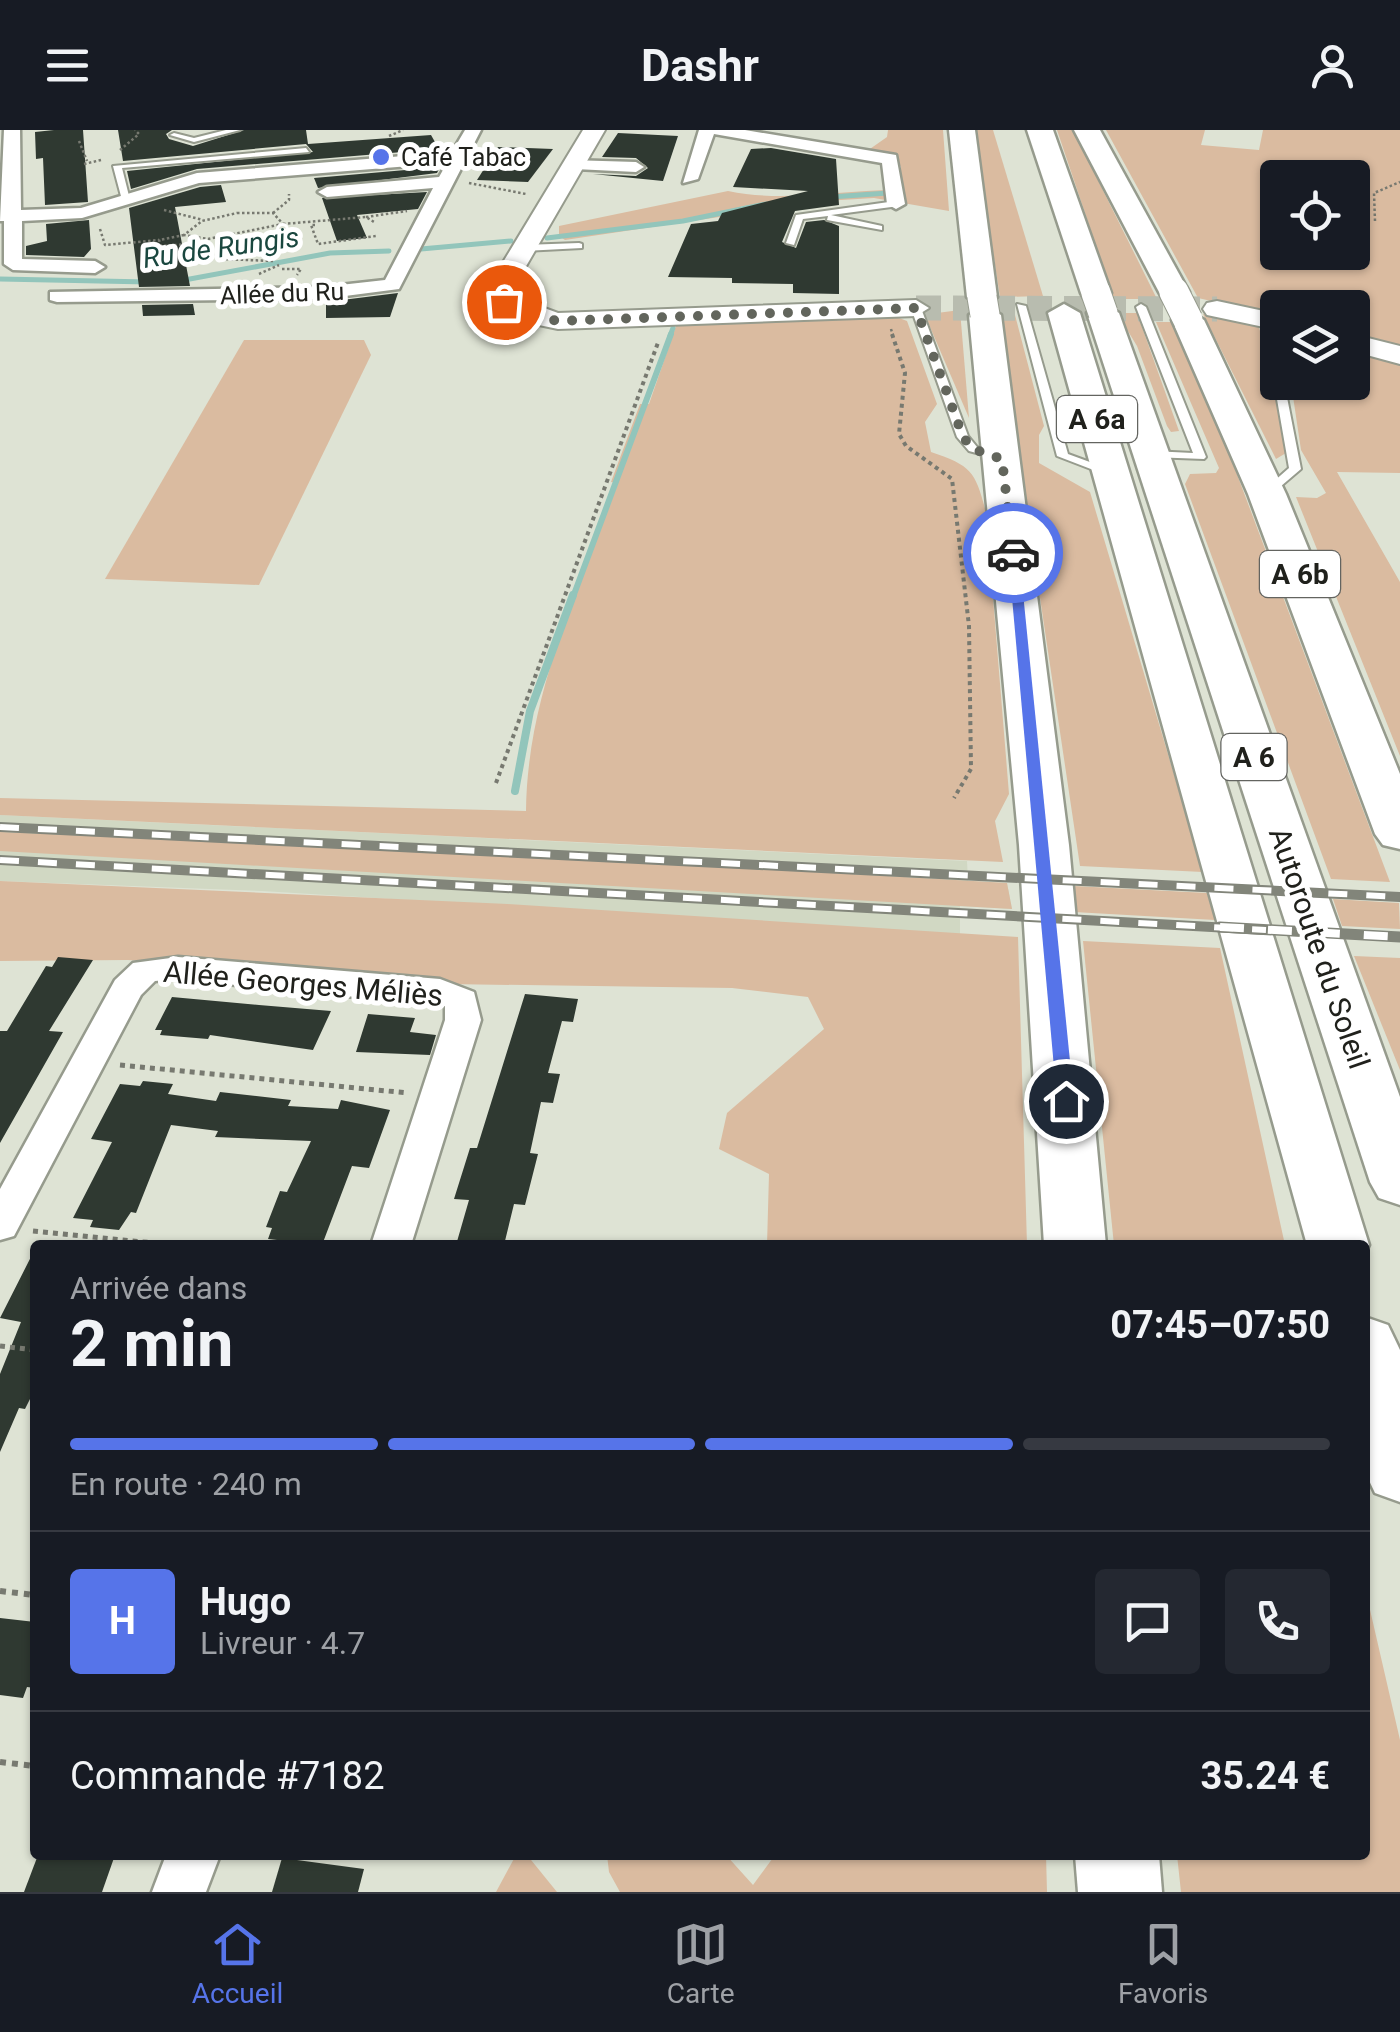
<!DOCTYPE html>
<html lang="fr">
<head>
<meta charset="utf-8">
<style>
  :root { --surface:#171b24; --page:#242831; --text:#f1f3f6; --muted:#9ea1a6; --line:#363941; --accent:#5674e9 }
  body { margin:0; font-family:Roboto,sans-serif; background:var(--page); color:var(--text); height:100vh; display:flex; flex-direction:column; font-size:38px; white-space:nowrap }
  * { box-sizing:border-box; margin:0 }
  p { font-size:32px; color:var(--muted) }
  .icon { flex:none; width:55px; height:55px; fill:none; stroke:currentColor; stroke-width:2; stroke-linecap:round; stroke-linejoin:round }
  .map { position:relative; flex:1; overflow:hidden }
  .drawer { position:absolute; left:30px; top:1110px; width:1340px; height:620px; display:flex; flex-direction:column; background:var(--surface); border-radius:10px; box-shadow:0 2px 8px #0004 }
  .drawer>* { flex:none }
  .controls { position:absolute; left:1260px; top:30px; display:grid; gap:20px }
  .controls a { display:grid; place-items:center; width:110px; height:110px; border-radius:10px; background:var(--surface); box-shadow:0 2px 8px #0004; font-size:50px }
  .pin { position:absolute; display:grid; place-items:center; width:85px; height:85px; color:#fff; margin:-42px; border:5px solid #fff; border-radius:50%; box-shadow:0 2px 10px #0007 }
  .courier { position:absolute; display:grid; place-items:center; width:100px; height:100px; margin:-50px; border:8px solid #5674e9; border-radius:50%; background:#fff; color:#222; box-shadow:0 2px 12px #0007 }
  .head em { font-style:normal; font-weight:700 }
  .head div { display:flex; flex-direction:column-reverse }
  .head { display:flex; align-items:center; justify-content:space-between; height:170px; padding:0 40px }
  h1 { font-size:65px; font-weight:700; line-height:75px }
  .bar { display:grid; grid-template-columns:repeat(4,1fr); gap:15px 10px; align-content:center; height:120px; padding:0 40px }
  .bar i { height:12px; border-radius:8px; background:var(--line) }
  .bar .selected { background:var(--accent) }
  .bar p { grid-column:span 4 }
  .line { display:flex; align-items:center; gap:25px; padding:0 40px; border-top:2px solid var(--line) }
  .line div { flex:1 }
  .round { display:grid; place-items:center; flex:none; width:105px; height:105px; border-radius:10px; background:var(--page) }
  header { display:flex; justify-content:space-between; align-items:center; height:130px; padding:0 40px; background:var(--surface); font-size:45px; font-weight:700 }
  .tab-bar { display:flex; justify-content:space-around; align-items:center; height:140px; border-top:2px solid var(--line); background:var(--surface); font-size:28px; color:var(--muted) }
  .tab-bar a { display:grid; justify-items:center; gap:5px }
  .tab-bar .selected { color:var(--accent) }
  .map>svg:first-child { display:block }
  .built { fill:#d1d8c3 }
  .green { fill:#dabba0; fill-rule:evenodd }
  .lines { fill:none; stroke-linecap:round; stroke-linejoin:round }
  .stream-far2 { stroke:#92c5bb; stroke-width:5 }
  .stream-far1 { stroke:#92c5bb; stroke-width:6 }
  .stream { stroke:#92c5bb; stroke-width:8 }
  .building { fill:#2f3931 }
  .secondary-tunnel { stroke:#b8bcaf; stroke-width:25; stroke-dasharray:25 12; stroke-linecap:butt }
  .lane-casing { stroke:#969b8d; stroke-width:4 }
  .street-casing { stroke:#969b8d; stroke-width:5 }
  .secondary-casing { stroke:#969b8d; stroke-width:4 }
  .highway-casing { stroke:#969b8d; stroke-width:5 }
  .path-far3 { stroke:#777970; stroke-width:2.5; stroke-dasharray:2.5 2.5; stroke-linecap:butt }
  .path-far2 { stroke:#777970; stroke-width:4; stroke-dasharray:4 4; stroke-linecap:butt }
  .path-far1 { stroke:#777970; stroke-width:5; stroke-dasharray:5 5; stroke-linecap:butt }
  .path { stroke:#777970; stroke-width:6; stroke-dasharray:6 6; stroke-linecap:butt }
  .lane { fill:#fff; fill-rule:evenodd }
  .street { fill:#fff; fill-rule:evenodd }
  .secondary { fill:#fff; fill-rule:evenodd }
  .highway { fill:#fff; fill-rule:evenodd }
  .rail-far1-casing { stroke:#82857a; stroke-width:10 }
  .rail-casing { stroke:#82857a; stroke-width:11 }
  .rail-far1 { stroke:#fff; stroke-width:6; stroke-dasharray:19; stroke-linecap:butt }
  .rail { stroke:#fff; stroke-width:8; stroke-dasharray:24; stroke-linecap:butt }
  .highway-bridge-casing { stroke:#969b8d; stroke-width:31; stroke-linecap:butt }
  .highway-bridge { stroke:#fff; stroke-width:29 }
  .route { fill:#5674e9 }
  .done { stroke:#62655c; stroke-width:10; stroke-dasharray:0 18 }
  .poi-dot { fill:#5674e9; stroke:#fff; stroke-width:4 }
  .labels { text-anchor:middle; stroke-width:10; stroke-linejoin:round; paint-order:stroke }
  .far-poi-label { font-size:25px; fill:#20211c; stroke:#fff; text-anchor:start }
  .far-street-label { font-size:25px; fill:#20211c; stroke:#fff }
  .far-water-label { font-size:28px; font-style:italic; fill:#1a473f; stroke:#fff }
  .shield { fill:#fff; stroke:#636460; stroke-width:2.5 }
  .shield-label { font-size:28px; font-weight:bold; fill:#20211c }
  .street-label { font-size:30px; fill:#20211c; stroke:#fff }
</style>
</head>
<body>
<header><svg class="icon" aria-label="menu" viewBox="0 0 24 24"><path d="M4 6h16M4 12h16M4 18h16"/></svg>Dashr<svg class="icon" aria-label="person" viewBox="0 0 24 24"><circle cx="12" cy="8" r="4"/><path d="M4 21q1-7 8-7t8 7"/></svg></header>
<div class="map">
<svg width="1400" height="1762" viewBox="0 0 1400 1762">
  <rect width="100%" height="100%" fill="#dee3d4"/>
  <path class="built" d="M0,685L967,731L968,751L1007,753L1012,779L960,776V804L262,761L0,751Z"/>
  <g class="green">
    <path d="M888,0H943L949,81L874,68L742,76L726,86L565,110L559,106V96L728,61C785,73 843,59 901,60V37L895,29L867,21L887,7Z"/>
    <path d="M974,0H993L1043,166L1000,167Z"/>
    <path d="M1057,0H1073L1157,169H1114Z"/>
    <path d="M1106,0H1205L1201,15L1259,20L1263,0H1400V221L1353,207L1352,178H1278L1277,186L1198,168ZM1278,48H1352V122H1278Z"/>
    <path d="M960,180L969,288L927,190L937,183Z"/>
    <path d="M886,183L907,191L937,274L925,292L931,322C972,336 975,341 986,382L1009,664L995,691L1003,732L0,685V668L526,681C527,566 578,461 618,353L611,352L640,274H649L677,193Z"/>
    <path d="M1117,183H1137L1179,301L1171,302L1167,296L1137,216Z"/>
    <path d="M1203,184L1258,195L1272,236L1286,323L1276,329Z"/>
    <path d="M1015,185L1044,296L1039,305V333L1090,362L1203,742L1080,736L998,186Z"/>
    <path d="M1156,192H1173L1232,331L1390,752L1331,749L1185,354L1190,344L1216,343L1219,338Z"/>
    <path d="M244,210H364L371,225L259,455L105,449Z"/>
    <path d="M1353,219L1400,232V343L1337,342L1400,452V626L1296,367L1317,368L1326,363L1301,320L1291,253L1352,252Z"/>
    <path d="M0,702L476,722L1007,753L1012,779L0,721Z"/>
    <path d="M0,751L508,774L1018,807L1027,1115H767L769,1044L719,1019L727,983L824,899L808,867L732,858L447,854L128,830L0,831Z"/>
    <path d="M1074,756L1207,763L1215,790L1074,782Z"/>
    <path d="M1333,769L1399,773L1400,799L1342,796Z"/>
    <path d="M1083,811L1220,818L1285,1115H1114Z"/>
    <path d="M1354,826L1400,828V940Z"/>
    <path d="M1365,1458L1400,1610V1762H1181L1177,1725H1365Z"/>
    <path d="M516,1725H527L557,1762H496Z"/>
    <path d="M607,1725H726L753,1755L775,1725H1046L1047,1762H620L609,1742Z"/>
  </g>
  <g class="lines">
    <g class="stream-far2">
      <path d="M831,67L888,63"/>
      <path d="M547,108L683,91L766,74"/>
      <path d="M421,119L511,111"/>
      <path d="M0,149L149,152"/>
      <path d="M179,151L330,123L389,121"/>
      <path d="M670,206L673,198"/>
    </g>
    <path class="stream-far1" d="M573,467L671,204"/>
    <path class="stream" d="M515,661L530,581L573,465"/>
  </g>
  <g class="building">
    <path d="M54,0H83L88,72L45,75L43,28L36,29L35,2Z"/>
    <path d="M118,0H172L166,4L169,9L193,16L244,0H306L308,14L431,5L439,19L197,39L131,59L127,41L313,22L306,14L123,31Z"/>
    <path d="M618,3L678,6L663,51L593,44L636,46L648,38L636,28L602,27Z"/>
    <path d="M498,17L553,19L528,52L477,50Z"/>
    <path d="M771,18L836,29L839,75L795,81L782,112L796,118L806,92L824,90L839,96V164L793,163V154L732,153V148L668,147L691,94L718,91L722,83L808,61L733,57L751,19Z"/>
    <path d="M440,37L437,43L318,58L314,48Z"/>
    <path d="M221,55L226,72L175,77L190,156L139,157L129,78L200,57Z"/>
    <path d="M427,62L418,79L357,85L367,108L337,111L322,68Z"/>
    <path d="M89,90L91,119L84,127L26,125V116L47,111L46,94Z"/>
    <path d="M398,163L390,187L326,188V172Z"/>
    <path d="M193,174L195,185L143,186L142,175Z"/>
    <path d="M58,827L93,830L49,901L63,902L0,1013V901H7L46,836L52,837Z"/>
    <path d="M525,864L578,869L573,892L562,891L548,943L560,944L553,973L541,972L530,1023L538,1024L525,1075L514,1074L504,1115H456L469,1070L454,1069L470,1018H477Z"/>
    <path d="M172,867L259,875L331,881L313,920L210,905L208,909L160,905L162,900H155Z"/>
    <path d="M368,884L415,888L410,902L436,905L430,925L356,922Z"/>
    <path d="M143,951L173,954L168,964L216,971L220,962L291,970L288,976L338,979L341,970L390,980L369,1038L352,1036L322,1115L268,1109L272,1098L266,1097L280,1061L287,1062L311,1011L215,1007L218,1001L171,995L136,1083L131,1082L119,1100L90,1097L93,1090L73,1088L112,1012L91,1009L120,954L140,956Z"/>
    <path d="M35,1119V1259L25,1279L19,1278L0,1322V1244L21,1192L0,1188Z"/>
    <path d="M0,1488L35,1492V1558L27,1557L23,1568L0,1565Z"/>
    <path d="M38,1725H115L102,1762H24Z"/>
    <path d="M282,1728L364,1739L358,1762H272Z"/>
  </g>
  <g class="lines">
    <path class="secondary-tunnel" d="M916,178L1217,179"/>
    <defs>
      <g id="lane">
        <path d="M226,0H240L194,12L170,5L174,3L194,8Z"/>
        <path d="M306,18L309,22L122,38L130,70L126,73L122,70L113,36Z"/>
        <path d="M896,71L899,76L831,85L882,96V100L827,90L828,86L803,89L794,115L786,113L796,85Z"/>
        <path d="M579,113L582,114V118L524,121L519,118L524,115Z"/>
        <path d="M1017,174L1026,176L1068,324L1117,342V346H1109L1057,326Z"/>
        <path d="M1141,174L1146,177L1206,327L1204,329L1151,327L1145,324L1151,321L1193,323L1136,177Z"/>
        <path d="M916,175L921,178L968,306L977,317L1006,327V331L969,321L957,307L911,178Z"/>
        <path d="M1265,186L1270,189L1278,220V247L1273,244L1260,189Z"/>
        <path d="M1278,249V252H1284L1301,339L1267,368L1263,367V361L1289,338L1274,252Z"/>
      </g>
      <g id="street">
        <path d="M4,0H20L21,80L81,78L197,43L452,22L465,0H481L399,159L322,169L57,172L50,170V162L322,157L385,150L433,58L327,67L318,62L327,57L439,47L447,33L199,53L82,88L22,91V129L95,131L105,137L95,143L13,140L4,134V91H0Z"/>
        <path d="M699,0H745L896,25L905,74L896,79L887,74L882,33L714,4L698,49L683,53Z"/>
        <path d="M569,30L636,32L644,37L636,42L575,39L569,38Z"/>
        <path d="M178,827L440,849L474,862L481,890L411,1115H371L445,890V876L178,849L155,851L141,865L14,1106L0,1110V1059L115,850L133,833Z"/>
        <path d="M166,1725H220L206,1762H152Z"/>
      </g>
      <g id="secondary">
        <path d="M583,0H605L514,157L517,168L558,183L916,170L929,178L916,186L558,199L515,190L495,178L488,157Z"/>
        <path d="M1217,171L1278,184V200L1207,185L1203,179L1207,173Z"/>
        <path d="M1352,204L1400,216V234L1352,221Z"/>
      </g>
      <g id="highway">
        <path d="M949,0H975L997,167L982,176L967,167Z"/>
        <path d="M1027,0H1053L1111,163L1107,170H1085L1081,163Z"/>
        <path d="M1074,0H1100L1189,162L1185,169H1163L1159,162Z"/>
        <path d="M1064,174L1080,183L1369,1115L1365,1123V1115H1307L1048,183Z"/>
        <path d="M1103,174L1119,183L1400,967V1075L1379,1068L1370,1052L1087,183Z"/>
        <path d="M985,176L1001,185L1069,715L1106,1115H1044L1019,715L969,185Z"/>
        <path d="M1188,181L1204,190L1286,364L1400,644V719L1383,715L1375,704L1248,364L1172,190Z"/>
        <path d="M1365,1187L1388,1195L1400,1220V1372L1375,1363L1365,1342Z"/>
        <path d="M1075,1725H1159L1162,1762H1078Z"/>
      </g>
    </defs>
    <use href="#lane" class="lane-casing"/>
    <use href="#street" class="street-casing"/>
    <use href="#secondary" class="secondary-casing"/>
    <use href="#highway" class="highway-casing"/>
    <g class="path-far3">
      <path d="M389,6L403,0"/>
      <path d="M79,11L87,31"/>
      <path d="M120,20L139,4L135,0"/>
      <path d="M84,34L101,30"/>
      <path d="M469,53L526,64"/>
      <path d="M164,80L203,90"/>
      <path d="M237,83H273L283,94L208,109L184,105L202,91Z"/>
      <path d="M273,83L289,70V64"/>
      <path d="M366,87L407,81"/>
      <path d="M1375,91L1374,63L1400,52"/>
      <path d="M283,94L366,87L374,92"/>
      <path d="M315,95H311L318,114L376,106"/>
      <path d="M100,99L105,115L159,110"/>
      <path d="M184,105L159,110L161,116L189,114L220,129L273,131"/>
      <path d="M268,129L264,123L278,108L269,101"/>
      <path d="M282,139H301L297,145"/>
      <path d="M259,144L279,135"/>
      <path d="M891,199L893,206"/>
    </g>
    <g class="path-far2">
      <path d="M892,204L905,243L899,304L906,316L952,349L969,496L971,639L954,668"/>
      <path d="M496,653L659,210"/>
    </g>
    <g class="path-far1">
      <path d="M120,935L408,963"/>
      <path d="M33,1101L174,1115"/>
      <path d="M0,1216L35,1220"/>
    </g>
    <g class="path">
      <path d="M0,1461L35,1465"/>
      <path d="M0,1632L35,1636"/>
    </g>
    <use href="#lane" class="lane"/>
    <use href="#street" class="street"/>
    <use href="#secondary" class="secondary"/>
    <use href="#highway" class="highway"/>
    <defs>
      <g id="rail-far1">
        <path d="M0,697L1400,767"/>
        <path d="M0,730L1266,800"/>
      </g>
      <path id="rail" d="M1220,797L1400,807"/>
    </defs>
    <use href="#rail-far1" class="rail-far1-casing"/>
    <use href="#rail" class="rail-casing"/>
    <use href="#rail-far1" class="rail-far1"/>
    <use href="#rail" class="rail"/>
    <defs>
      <g id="highway-bridge">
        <path d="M1174,162L1188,190"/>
        <path d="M1096,163L1103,183"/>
        <path d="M982,167L985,185"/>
      </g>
    </defs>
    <use href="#highway-bridge" class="highway-bridge-casing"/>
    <use href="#highway-bridge" class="highway-bridge"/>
  </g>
  <path class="route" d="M1013,419L1019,423L1074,971L1066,977L1057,971L1008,423Z"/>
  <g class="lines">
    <path class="done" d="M504,172L525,184L558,191L916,178L963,307L973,319L1002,329L1013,423"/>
  </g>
  <circle class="poi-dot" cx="381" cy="27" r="10"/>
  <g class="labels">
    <g class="far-poi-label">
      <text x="401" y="36">Café Tabac</text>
    </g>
    <g class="far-street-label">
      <text transform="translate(282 163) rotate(-2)" y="9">Allée du Ru</text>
    </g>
    <g class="far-water-label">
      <text transform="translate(221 117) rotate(-8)" y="10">Ru de Rungis</text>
    </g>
    <g class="shield">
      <rect x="1057" y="266" width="80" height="46" rx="8"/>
      <rect x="1260" y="421" width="80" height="46" rx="8"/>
      <rect x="1221.5" y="604" width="65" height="46" rx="8"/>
    </g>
    <g class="shield-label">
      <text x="1097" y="299">A 6a</text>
      <text x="1300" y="454">A 6b</text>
      <text x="1254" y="637">A 6</text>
    </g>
    <g class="street-label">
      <text transform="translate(1319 818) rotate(71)" y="10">Autoroute du Soleil</text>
      <text transform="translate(303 854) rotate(5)" y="10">Allée Georges Méliès</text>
    </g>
  </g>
</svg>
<div class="controls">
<a><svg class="icon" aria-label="locate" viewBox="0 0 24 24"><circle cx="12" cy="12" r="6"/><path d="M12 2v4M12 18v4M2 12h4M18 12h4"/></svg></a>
<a><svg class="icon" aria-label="layers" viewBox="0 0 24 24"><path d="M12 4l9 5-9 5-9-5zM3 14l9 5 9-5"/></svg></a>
</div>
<div class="pin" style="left:504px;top:172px;background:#ea580c"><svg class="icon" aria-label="bag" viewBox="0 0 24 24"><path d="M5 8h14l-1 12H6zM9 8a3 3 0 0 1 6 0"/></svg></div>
<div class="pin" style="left:1066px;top:971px;background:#1f2937"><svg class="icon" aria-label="home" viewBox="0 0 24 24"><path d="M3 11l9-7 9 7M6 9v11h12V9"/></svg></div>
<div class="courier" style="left:1013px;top:423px"><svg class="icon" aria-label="car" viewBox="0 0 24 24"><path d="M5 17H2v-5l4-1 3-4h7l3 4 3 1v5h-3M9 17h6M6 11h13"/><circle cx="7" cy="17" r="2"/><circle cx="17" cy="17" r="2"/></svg></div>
<section class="drawer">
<div class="head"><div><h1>2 min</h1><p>Arrivée dans</p></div><em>07:45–07:50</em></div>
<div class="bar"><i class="selected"></i><i class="selected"></i><i class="selected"></i><i></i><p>En route · 240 m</p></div>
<div class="line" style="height:180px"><b class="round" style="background:var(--accent);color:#fff">H</b><div><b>Hugo</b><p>Livreur · 4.7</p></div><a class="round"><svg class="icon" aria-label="chat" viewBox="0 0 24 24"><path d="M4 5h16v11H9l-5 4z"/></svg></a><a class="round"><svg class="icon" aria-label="phone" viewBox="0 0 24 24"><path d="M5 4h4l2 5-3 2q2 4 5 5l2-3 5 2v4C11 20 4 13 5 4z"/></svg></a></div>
<div class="line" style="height:130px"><div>Commande #7182</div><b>35.24 €</b></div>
</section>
</div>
<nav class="tab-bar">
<a class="selected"><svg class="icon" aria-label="home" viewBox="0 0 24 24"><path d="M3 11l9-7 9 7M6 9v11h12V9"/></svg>Accueil</a>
<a><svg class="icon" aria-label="map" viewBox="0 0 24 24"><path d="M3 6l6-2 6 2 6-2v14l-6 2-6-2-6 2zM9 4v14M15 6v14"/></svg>Carte</a>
<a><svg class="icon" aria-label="saved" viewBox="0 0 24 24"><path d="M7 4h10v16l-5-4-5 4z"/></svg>Favoris</a>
</nav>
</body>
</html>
